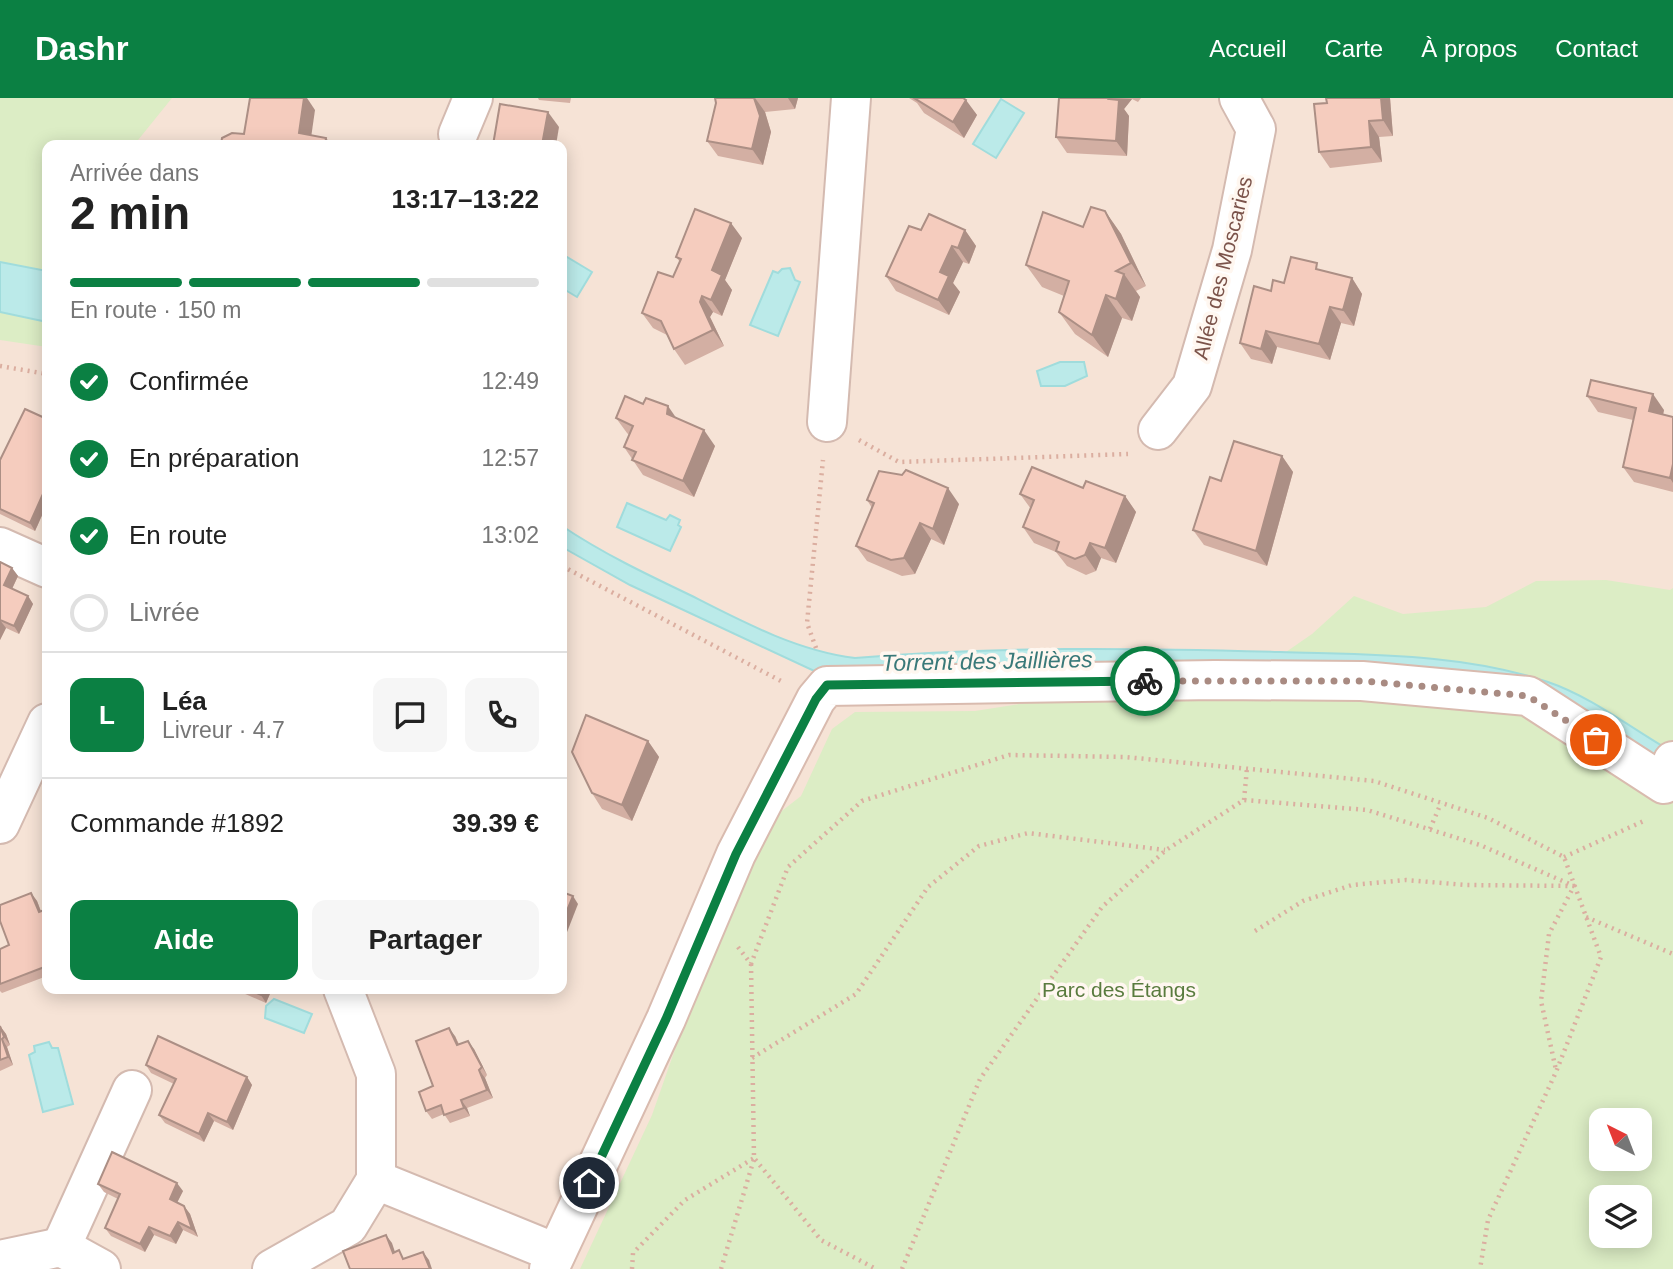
<!DOCTYPE html>
<html lang="fr">
<head>
<meta charset="utf-8">
<style>
  :root { --surface:#fff; --page:#f6f6f6; --text:#222; --muted:#767676; --line:#e0e0e0; --accent:#0b8043 }
  body { margin:0; font-family:Helvetica,sans-serif; background:var(--page); color:var(--text); height:100vh; display:flex; flex-direction:column; font-size:26px; white-space:nowrap }
  * { box-sizing:border-box; margin:0 }
  p { font-size:23px; color:var(--muted) }
  .icon { flex:none; width:38px; height:38px; fill:none; stroke:currentColor; stroke-width:2; stroke-linecap:round; stroke-linejoin:round }
  .map { position:relative; flex:1; overflow:hidden }
  .sheet { position:absolute; left:42px; top:42px; width:525px; height:854px; display:flex; flex-direction:column; background:var(--surface); border-radius:14px; box-shadow:0 4px 18px #0003 }
  .sheet>* { flex:none }
  .needle { width:46px; rotate:318deg }
  .tools { position:absolute; left:1589px; top:1010px; display:grid; gap:14px }
  .tools a { display:grid; place-items:center; width:63px; height:63px; border-radius:14px; background:var(--surface); box-shadow:0 4px 18px #0003; font-size:35px }
  .pin { position:absolute; display:grid; place-items:center; width:60px; height:60px; color:#fff; margin:-30px; border:4px solid #fff; border-radius:50%; box-shadow:0 2px 7px #0007 }
  .courier { position:absolute; display:grid; place-items:center; width:70px; height:70px; margin:-35px; border:5px solid #0b8043; border-radius:50%; background:#fff; color:#222; box-shadow:0 2px 9px #0007 }
  .head em { font-style:normal; font-weight:600 }
  .head div { display:flex; flex-direction:column-reverse }
  .head { display:flex; align-items:center; justify-content:space-between; height:119px; padding:0 28px }
  h1 { font-size:46px; font-weight:600; line-height:52px }
  .bar { display:grid; grid-template-columns:repeat(4,1fr); gap:10px 7px; align-content:center; height:84px; padding:0 28px }
  .bar i { height:9px; border-radius:5px; background:var(--line) }
  .bar .current { background:var(--accent) }
  .bar p { grid-column:span 4 }
  .line { display:flex; align-items:center; gap:18px; padding:0 28px; border-top:2px solid var(--line) }
  .line div { flex:1 }
  .round { display:grid; place-items:center; flex:none; width:74px; height:74px; border-radius:14px; background:var(--page) }
  ol { padding:0 28px; list-style:none }
  li { display:flex; align-items:center; gap:21px; height:77px }
  li p { margin-inline-start:auto }
  li .icon { padding:7px; border-radius:50%; background:var(--accent); color:#fff; stroke-width:4 }
  li:last-child { color:var(--muted) }
  li i { width:38px; height:38px; border:4px solid var(--line); border-radius:50% }
  .action { display:flex; gap:14px; margin-top:auto; padding:14px 28px }
  .action a { flex:1; height:80px; border-radius:14px; background:var(--accent); color:#fff; font-size:28px; font-weight:600; line-height:80px; text-align:center }
  .action a+a { background:var(--page); color:var(--text) }
  header { display:flex; align-items:center; gap:42px; box-sizing:border-box; height:98px; padding:0 35px; background:var(--accent); color:#fff }
  header strong { font-size:33px }
  nav { display:flex; gap:38px; margin-inline-start:auto; font-size:24px }
  .map>svg:first-child { display:block }
  .residential { fill:#f6e3d6; fill-rule:evenodd }
  .green { fill:#dcedc5; fill-rule:evenodd }
  .water { fill:#bbeae9; stroke:#a0dcdc; stroke-width:2 }
  .lines { fill:none; stroke-linecap:round; stroke-linejoin:round }
  .street-casing { stroke:#d4bab0; stroke-width:42 }
  .secondary-casing { stroke:#d9bbaf; stroke-width:42 }
  .path { stroke:#dbaea0; stroke-width:4.5; stroke-dasharray:2 5; stroke-linecap:butt }
  .street { stroke:#fff; stroke-width:38 }
  .secondary { stroke:#fff; stroke-width:38 }
  .wall { fill:#d3afa3 }
  .shaded-wall { fill:#ac8f85 }
  .building { fill:#f5ccbe; stroke:#ac8f85; stroke-width:2 }
  .done { stroke:#a98b82; stroke-width:7; stroke-dasharray:0 12.6 }
  .route { stroke:#0b8043; stroke-width:9 }
  .labels { text-anchor:middle; stroke-width:7; stroke-linejoin:round; paint-order:stroke }
  .street-label { font-size:21px; fill:#7b534a; stroke:#fff7f0 }
  .park-label { font-size:21px; fill:#597b3e; stroke:#fff7f0 }
  .water-label { font-size:23px; font-style:italic; fill:#397979; stroke:#fff7f0 }
</style>
</head>
<body>
<header>
<strong>Dashr</strong>
<nav><a>Accueil</a><a>Carte</a><a>À propos</a><a>Contact</a></nav>
</header>
<div class="map">
<svg width="1673" height="1171" viewBox="0 0 1673 1171">
  <rect width="100%" height="100%" fill="#fef2e9"/>
  <path class="residential" d="M0,0H1673V1171H0ZM47,47H562V891H47ZM1601,1022H1640V1060H1601ZM1601,1099H1640V1138H1601Z"/>
  <g class="green">
    <path d="M0,0H172L134,47H47V249L0,242Z"/>
    <path d="M1606,482L1670,492L1673,490V1171H580L652,1017L680,937L694,882L765,726L801,698L832,631L855,614L975,613L1267,567L1312,536L1354,498L1403,516L1486,509L1536,483ZM1601,1022H1640V1060H1601ZM1601,1099H1640V1138H1601Z"/>
  </g>
  <g class="water">
    <path d="M1001,1L1024,15L996,60L973,46Z"/>
    <path d="M562,156L592,174L577,199L562,190Z"/>
    <path d="M0,164L47,173V224L0,214Z"/>
    <path d="M790,170L795,182L800,184L778,238L750,227L773,173L778,175L782,171Z"/>
    <path d="M1060,264H1084L1087,278L1065,288H1041L1037,273Z"/>
    <path d="M627,405L666,422L670,417L680,422L678,427L681,429L670,453L617,429Z"/>
    <path d="M562,428C602,455 646,476 690,497C741,523 797,553 855,560C996,548 1138,550 1280,554C1369,557 1462,555 1548,584C1589,598 1627,627 1664,649L1660,660L1590,619L1191,566L1067,565L825,578L630,487L562,449Z"/>
    <path d="M274,901L312,916L304,935L265,920L266,908Z"/>
    <path d="M49,944L52,950H58L73,1006L43,1014L29,957L35,954L34,948Z"/>
  </g>
  <g class="lines">
    <defs>
      <g id="street">
        <path d="M458,36L473,0"/>
        <path d="M827,324L851,0"/>
        <path d="M1158,332L1192,288L1232,152L1256,31L1239,0"/>
        <path d="M0,449L47,470"/>
        <path d="M0,726L47,625"/>
        <path d="M376,1082L556,1155"/>
        <path d="M61,1149L132,992"/>
        <path d="M0,1162L61,1149L101,1171"/>
        <path d="M272,1171L348,1128L376,1082V976L343,891"/>
      </g>
      <path id="secondary" d="M549,1171L666,921L736,756L816,601L827,588L1215,582L1362,583L1528,598L1664,686L1673,663"/>
    </defs>
    <use href="#street" class="street-casing"/>
    <use href="#secondary" class="secondary-casing"/>
    <g class="path">
      <path d="M0,268L47,276"/>
      <path d="M859,342L899,364L1128,356"/>
      <path d="M562,468L781,583"/>
      <path d="M816,550L807,525L823,362"/>
      <path d="M1244,702L1247,670"/>
      <path d="M1430,731L1441,705"/>
      <path d="M1564,759L1646,722"/>
      <path d="M1586,819L1673,856"/>
      <path d="M1255,833L1303,803L1352,787L1406,782L1466,787L1574,788L1549,836L1541,903L1556,972"/>
      <path d="M738,849L751,866L788,769L862,703L1009,657L1125,659L1374,683L1488,720L1564,759L1601,859L1556,974L1488,1122L1480,1171"/>
      <path d="M751,866L754,1060L821,1142L876,1171"/>
      <path d="M752,960L856,896L928,789L979,748L1028,735L1165,752"/>
      <path d="M632,1171L633,1155L685,1102L754,1060"/>
      <path d="M721,1171L754,1061"/>
      <path d="M902,1171L980,981L1102,809L1166,752L1244,702L1367,712L1480,747L1574,788"/>
    </g>
    <use href="#street" class="street"/>
    <use href="#secondary" class="secondary"/>
  </g>
  <g class="wall">
    <path d="M538,0H571L570,5L539,2Z"/>
    <path d="M715,0H798L795,11L765,14L771,34L763,67L718,58L707,43L716,5Z"/>
    <path d="M909,0H963L977,17L964,40L924,15L917,5Z"/>
    <path d="M1059,0H1141L1138,4L1132,1L1124,11L1129,18L1127,58L1067,55L1056,39Z"/>
    <path d="M1390,0L1393,38L1379,39L1382,64L1330,70L1319,54L1327,5Z"/>
    <path d="M1105,113L1121,136L1146,188L1136,193L1140,199L1132,223L1122,220L1108,259L1075,236L1059,214L1064,198L1042,189L1026,167Z"/>
    <path d="M921,132H965L976,148L969,166L963,164L953,185L960,194L949,217L896,193L886,178Z"/>
    <path d="M742,140L725,182L732,192L722,218L713,214L710,219L724,248L685,267L674,251L667,237L653,230L642,215L673,179L680,164L676,159Z"/>
    <path d="M1321,172L1352,180L1362,196L1354,228L1341,225L1330,262L1277,249L1272,266L1251,261L1240,245L1284,185Z"/>
    <path d="M1587,298L1664,312L1663,317L1673,319V394L1634,384L1623,369L1633,322L1598,314Z"/>
    <path d="M675,319L715,348L694,399L643,377L624,349L629,337L627,335L616,320Z"/>
    <path d="M47,321V406L35,433L0,416V362Z"/>
    <path d="M1282,358L1293,374L1267,468L1204,447L1193,432L1221,383Z"/>
    <path d="M1083,390L1125,398L1136,414L1116,465L1101,460L1096,473L1086,477L1067,468L1056,454L1034,445L1023,429L1031,411L1020,396Z"/>
    <path d="M867,402L959,406L944,447L931,441L915,476L902,478L867,463L856,448L872,410Z"/>
    <path d="M0,464L12,470L18,478L12,491L28,498L33,506L19,536L6,530L0,542Z"/>
    <path d="M648,643L659,659L632,723L602,711L592,695Z"/>
    <path d="M31,795L37,803L41,813L47,811V878L2,895L0,893V851L9,847Z"/>
    <path d="M234,891H272L266,905Z"/>
    <path d="M278,891H295L286,894Z"/>
    <path d="M0,928L6,936L10,947L7,949L13,967L0,973Z"/>
    <path d="M455,938L459,946L474,951L487,977L485,980L493,1000L467,1010L470,1018L450,1025L444,1016L432,1021L426,1013L433,988Z"/>
    <path d="M146,967L247,979L252,987L233,1032L214,1023L204,1044L165,1025L159,1017L174,986L151,975Z"/>
    <path d="M98,1086L183,1093L177,1104L184,1108L190,1116L198,1139L183,1132L176,1146L154,1137L145,1154L111,1138L105,1130L118,1101L104,1094Z"/>
  </g>
  <g class="shaded-wall">
    <path d="M304,0H307L315,12L310,47L299,35Z"/>
    <path d="M755,0L765,14L771,34L763,67L752,51Z"/>
    <path d="M788,0H798L795,11Z"/>
    <path d="M1110,0L1132,1L1124,11L1129,18L1127,58L1116,43L1109,1Z"/>
    <path d="M1381,0H1390L1393,38L1383,22Z"/>
    <path d="M966,2L977,17L964,40L953,24Z"/>
    <path d="M548,14L559,29L556,47H542Z"/>
    <path d="M1369,23L1379,39L1382,64L1371,49Z"/>
    <path d="M326,40L332,47H325Z"/>
    <path d="M1105,113L1121,136L1146,188L1131,165Z"/>
    <path d="M731,125L742,140L725,182L732,192L722,218L711,202L712,172Z"/>
    <path d="M965,132L976,148L969,166L958,150Z"/>
    <path d="M952,148L963,164L953,185L960,194L949,217L938,202L940,174Z"/>
    <path d="M1124,176L1140,199L1132,223L1116,201Z"/>
    <path d="M1352,180L1362,196L1354,228L1343,212Z"/>
    <path d="M1106,197L1122,220L1108,259L1092,237Z"/>
    <path d="M702,198L713,214L710,219L724,248L713,232L700,204Z"/>
    <path d="M1330,209L1341,225L1330,262L1319,246Z"/>
    <path d="M1266,233L1277,249L1272,266L1261,251Z"/>
    <path d="M1653,296L1664,312L1660,329L1649,313Z"/>
    <path d="M668,308L679,324L667,316Z"/>
    <path d="M704,332L715,348L694,399L683,383Z"/>
    <path d="M1282,358L1293,374L1267,468L1256,453Z"/>
    <path d="M1673,366V385L1670,380Z"/>
    <path d="M47,387V406L35,433L30,425Z"/>
    <path d="M948,390L959,406L944,447L933,431Z"/>
    <path d="M1125,398L1136,414L1116,465L1105,450Z"/>
    <path d="M920,425L931,441L915,476L904,460Z"/>
    <path d="M1090,445L1101,460L1096,473L1085,457Z"/>
    <path d="M12,470L18,478L10,495L4,487Z"/>
    <path d="M28,498L33,506L19,536L14,528Z"/>
    <path d="M0,522L6,530L0,542Z"/>
    <path d="M648,643L659,659L632,723L622,707Z"/>
    <path d="M31,795L37,803L44,822L39,814Z"/>
    <path d="M573,798L578,806L562,847V825Z"/>
    <path d="M263,891H272L266,905L261,897Z"/>
    <path d="M0,928L6,936L10,947L4,939Z"/>
    <path d="M449,930L455,938L462,955L457,947Z"/>
    <path d="M2,941L7,949L13,967L8,959Z"/>
    <path d="M468,943L474,951L487,977L482,969Z"/>
    <path d="M479,972L485,980L493,1000L487,992Z"/>
    <path d="M247,979L252,987L233,1032L227,1024Z"/>
    <path d="M461,1002L467,1010L470,1018L464,1010Z"/>
    <path d="M208,1015L214,1023L204,1044L199,1036Z"/>
    <path d="M177,1085L183,1093L175,1109L170,1101Z"/>
    <path d="M184,1108L190,1116L198,1139L192,1131Z"/>
    <path d="M178,1124L183,1132L176,1146L170,1138Z"/>
    <path d="M149,1129L154,1137L145,1154L140,1146Z"/>
    <path d="M386,1137L392,1145L398,1163L393,1155Z"/>
    <path d="M423,1154L429,1162L432,1171H430Z"/>
  </g>
  <g class="building">
    <path d="M250,0H304L299,35L326,40L325,47H221L222,40L232,35L244,36Z"/>
    <path d="M715,0H754L760,18L752,51L707,43L716,5Z"/>
    <path d="M914,0H963L966,2L953,24Z"/>
    <path d="M1059,0H1110L1109,1L1119,2L1116,43L1056,39Z"/>
    <path d="M1326,0H1381L1383,22L1369,23L1371,49L1319,54L1314,6L1327,5Z"/>
    <path d="M500,6L548,14L542,47H493Z"/>
    <path d="M1091,109L1105,113L1131,165L1116,173L1124,176L1116,201L1106,197L1092,237L1059,214L1069,183L1026,167L1043,114L1083,129Z"/>
    <path d="M695,111L731,125L712,172L722,177L711,202L702,198L700,204L713,232L674,251L661,223L642,215L658,174L673,179L681,161L676,159Z"/>
    <path d="M929,116L965,132L958,150L952,148L940,174L949,178L938,202L886,178L909,128L921,132Z"/>
    <path d="M1291,159L1317,165L1316,171L1352,180L1343,212L1330,209L1319,246L1266,233L1261,251L1240,245L1254,188L1271,193L1273,182L1284,185Z"/>
    <path d="M1591,282L1653,296L1649,313L1673,319V366L1670,380L1623,369L1636,310L1587,298Z"/>
    <path d="M625,298L643,306L646,300L668,308L667,316L704,332L683,383L632,362L636,354L624,349L633,328L616,320Z"/>
    <path d="M25,311L47,321V387L30,425L0,411V362Z"/>
    <path d="M1234,343L1282,358L1256,453L1193,432L1210,379L1221,383Z"/>
    <path d="M1032,369L1083,390L1086,383L1125,398L1105,450L1090,445L1085,457L1075,461L1056,453L1059,444L1023,429L1034,402L1020,396Z"/>
    <path d="M906,372L948,390L933,431L920,425L904,460L891,462L856,448L874,405L867,402L879,373L902,377Z"/>
    <path d="M0,464L12,470L4,487L28,498L14,528L0,522Z"/>
    <path d="M586,617L648,643L622,707L592,695L572,654Z"/>
    <path d="M562,794L573,798L562,825Z"/>
    <path d="M31,795L39,814L47,811V868L0,886V851L9,847L0,823V807Z"/>
    <path d="M247,891H263L261,897Z"/>
    <path d="M0,928L4,939L2,941L8,959L0,962Z"/>
    <path d="M449,930L457,947L468,943L482,969L479,972L487,992L461,1002L464,1010L444,1017L441,1007L426,1013L419,994L433,988L416,943Z"/>
    <path d="M158,938L247,979L227,1024L208,1015L199,1036L159,1017L176,981L146,967Z"/>
    <path d="M112,1054L177,1085L170,1101L184,1108L192,1131L178,1124L170,1138L149,1129L140,1146L105,1130L120,1096L98,1086Z"/>
    <path d="M386,1137L393,1155L399,1152L403,1161L423,1154L430,1171H350L343,1153Z"/>
  </g>
  <g class="lines">
    <path class="done" d="M1145,583H1363L1528,598L1596,642"/>
    <path class="route" d="M589,1085L666,921L736,756L816,601L827,587L1145,583"/>
  </g>
  <g class="labels">
    <g class="street-label">
      <text transform="translate(1223 170) rotate(-76)" y="7">Allée des Moscaries</text>
    </g>
    <g class="park-label">
      <text x="1119" y="899">Parc des Étangs</text>
    </g>
    <g class="water-label">
      <text transform="translate(987 563) rotate(-1)" y="8">Torrent des Jaillières</text>
    </g>
  </g>
</svg>
<div class="tools">
<a><svg class="needle" viewBox="-14 -14 28 28"><path d="M0-13l5 13h-10z" fill="#e53935"/><path d="M0 13l5-13h-10z" fill="#767676"/></svg></a>
<a><svg class="icon" aria-label="layers" viewBox="0 0 24 24"><path d="M12 4l9 5-9 5-9-5zM3 14l9 5 9-5"/></svg></a>
</div>
<div class="pin" style="left:1596px;top:642px;background:#ea580c"><svg class="icon" aria-label="bag" viewBox="0 0 24 24"><path d="M5 8h14l-1 12H6zM9 8a3 3 0 0 1 6 0"/></svg></div>
<div class="pin" style="left:589px;top:1085px;background:#1f2937"><svg class="icon" aria-label="home" viewBox="0 0 24 24"><path d="M3 11l9-7 9 7M6 9v11h12V9"/></svg></div>
<div class="courier" style="left:1145px;top:583px"><svg class="icon" aria-label="bike" viewBox="0 0 24 24"><circle cx="6" cy="16" r="4"/><circle cx="18" cy="16" r="4"/><path d="M6 16l4-8h5l3 8M10 8l3 8H6M13 5h3"/></svg></div>
<section class="sheet">
<div class="head"><div><h1>2 min</h1><p>Arrivée dans</p></div><em>13:17–13:22</em></div>
<div class="bar"><i class="current"></i><i class="current"></i><i class="current"></i><i></i><p>En route · 150 m</p></div>
<ol>
<li><svg class="icon" aria-label="check" viewBox="0 0 24 24"><path d="M5 12l5 5 9-10"/></svg>Confirmée<p>12:49</p></li>
<li><svg class="icon" aria-label="check" viewBox="0 0 24 24"><path d="M5 12l5 5 9-10"/></svg>En préparation<p>12:57</p></li>
<li><svg class="icon" aria-label="check" viewBox="0 0 24 24"><path d="M5 12l5 5 9-10"/></svg>En route<p>13:02</p></li>
<li><i></i>Livrée</li>
</ol>
<div class="line" style="height:126px"><b class="round" style="background:var(--accent);color:#fff">L</b><div><b>Léa</b><p>Livreur · 4.7</p></div><a class="round"><svg class="icon" aria-label="chat" viewBox="0 0 24 24"><path d="M4 5h16v11H9l-5 4z"/></svg></a><a class="round"><svg class="icon" aria-label="phone" viewBox="0 0 24 24"><path d="M5 4h4l2 5-3 2q2 4 5 5l2-3 5 2v4C11 20 4 13 5 4z"/></svg></a></div>
<div class="line" style="height:91px"><div>Commande #1892</div><b>39.39 €</b></div>
<div class="action"><a>Aide</a><a>Partager</a></div>
</section>
</div>
</body>
</html>
